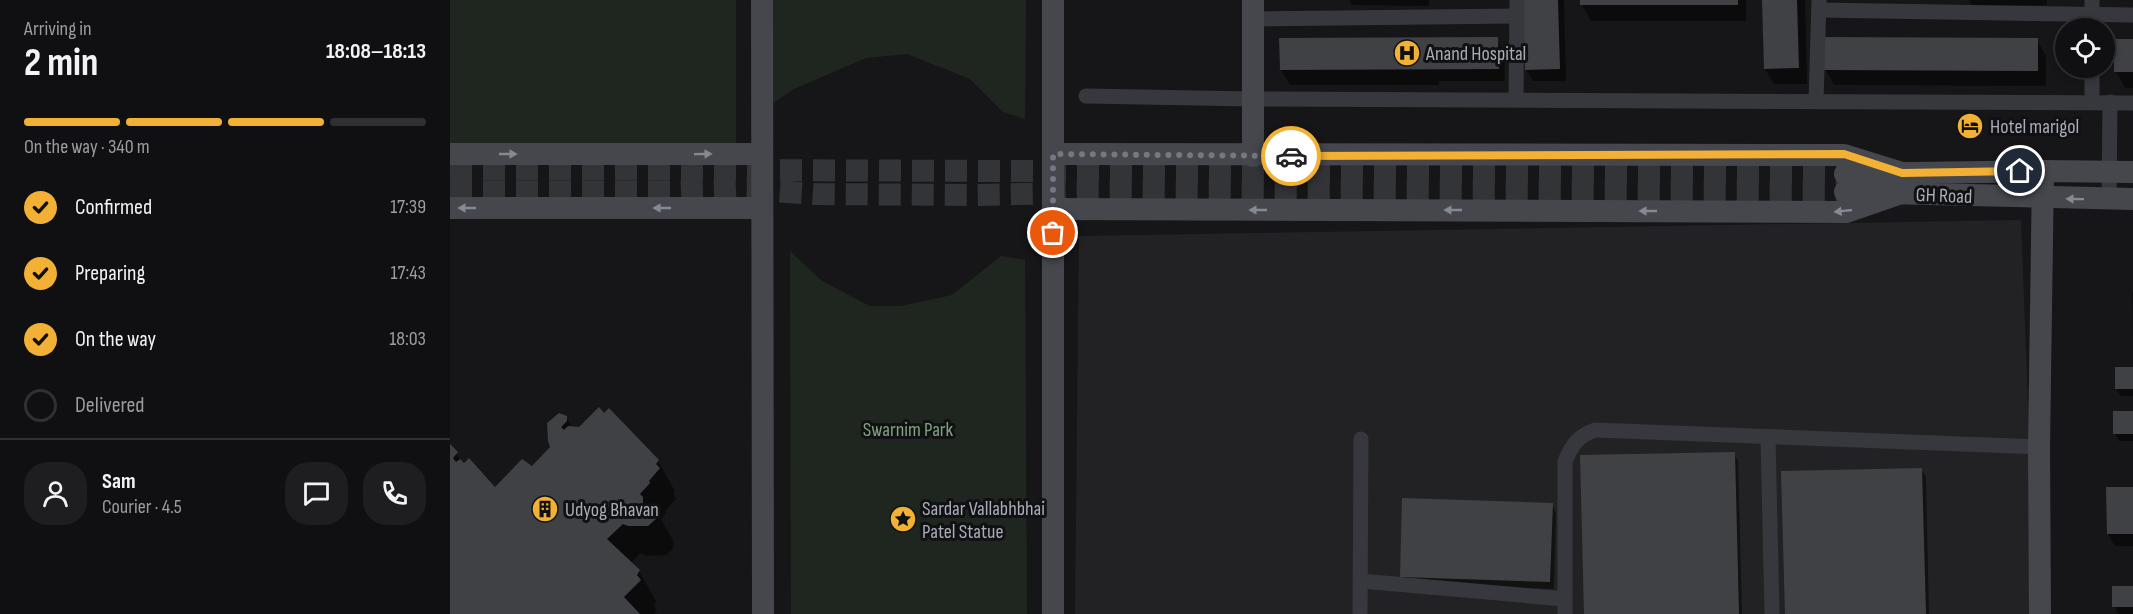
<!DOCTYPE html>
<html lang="en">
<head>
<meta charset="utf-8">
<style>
  :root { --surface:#101012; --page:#1e1e20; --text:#f1f3f6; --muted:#9c9d9f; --line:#303032; --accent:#f2b134 }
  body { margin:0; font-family:"Sofia Sans Condensed",sans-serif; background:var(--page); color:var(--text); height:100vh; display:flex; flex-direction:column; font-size:22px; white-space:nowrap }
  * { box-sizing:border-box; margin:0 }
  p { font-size:20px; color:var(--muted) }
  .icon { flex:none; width:33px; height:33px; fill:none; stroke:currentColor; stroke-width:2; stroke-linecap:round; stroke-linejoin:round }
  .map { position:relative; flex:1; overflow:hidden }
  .panel { display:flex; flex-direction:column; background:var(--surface); width:450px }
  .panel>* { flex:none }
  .buttons { position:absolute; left:1605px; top:18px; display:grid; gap:12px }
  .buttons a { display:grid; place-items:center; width:60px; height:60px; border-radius:50%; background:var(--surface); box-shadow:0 3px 9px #0003,0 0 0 2px var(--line); font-size:30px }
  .pin { position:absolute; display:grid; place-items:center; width:51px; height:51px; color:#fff; margin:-26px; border:3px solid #fff; border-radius:50%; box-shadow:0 2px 6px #0007 }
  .courier { position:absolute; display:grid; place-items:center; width:60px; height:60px; margin:-30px; border:4px solid #f2b134; border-radius:50%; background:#fff; color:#222; box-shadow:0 2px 8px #0007 }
  .summary em { font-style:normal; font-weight:700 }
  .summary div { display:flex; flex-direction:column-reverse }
  .summary { display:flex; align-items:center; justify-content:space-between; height:102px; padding:0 24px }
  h1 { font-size:39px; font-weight:700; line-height:45px }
  .bar { display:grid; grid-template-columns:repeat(4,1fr); gap:9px 6px; align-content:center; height:72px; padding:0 24px }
  .bar i { height:8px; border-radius:4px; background:var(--line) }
  .bar .on { background:var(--accent) }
  .bar p { grid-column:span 4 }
  .line { display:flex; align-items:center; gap:15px; padding:0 24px; border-top:2px solid var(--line) }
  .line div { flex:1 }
  .round { display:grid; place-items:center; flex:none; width:63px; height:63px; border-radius:24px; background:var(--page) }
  ol { padding:0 24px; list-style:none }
  li { display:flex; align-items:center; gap:18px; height:66px }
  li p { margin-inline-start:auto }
  li .icon { padding:6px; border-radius:50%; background:var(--accent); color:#111; stroke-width:4 }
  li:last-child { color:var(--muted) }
  li i { width:33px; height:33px; border:3px solid var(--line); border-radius:50% }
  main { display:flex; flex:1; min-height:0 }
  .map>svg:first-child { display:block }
  .built { fill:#222225 }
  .green { fill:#1e261f }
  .shadow { fill:#0007 }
  .building { fill:#404145 }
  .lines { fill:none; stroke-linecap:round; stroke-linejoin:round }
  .secondary-tunnel { stroke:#333438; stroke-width:22; stroke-dasharray:22 11; stroke-linecap:butt }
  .street { stroke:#37383d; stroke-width:15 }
  .secondary { stroke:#45474d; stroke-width:22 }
  .oneway { fill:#858993 }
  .done { stroke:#757880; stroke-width:6; stroke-dasharray:0 10.8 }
  .route { stroke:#f2b134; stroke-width:8 }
  .labels { text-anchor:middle; stroke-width:6; stroke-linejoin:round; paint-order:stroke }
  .poi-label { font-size:20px; fill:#a8adb8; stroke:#111113; text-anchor:start }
  .street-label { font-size:20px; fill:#a8adb8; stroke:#111113 }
  .park-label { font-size:20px; fill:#7fa381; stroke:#111113 }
</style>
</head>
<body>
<main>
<section class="panel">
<div class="summary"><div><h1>2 min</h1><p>Arriving in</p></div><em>18:08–18:13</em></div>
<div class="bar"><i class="on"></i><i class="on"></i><i class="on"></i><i></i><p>On the way · 340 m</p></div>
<ol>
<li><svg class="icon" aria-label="check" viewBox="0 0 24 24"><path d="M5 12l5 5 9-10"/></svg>Confirmed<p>17:39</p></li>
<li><svg class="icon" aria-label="check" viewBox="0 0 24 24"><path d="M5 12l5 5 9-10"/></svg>Preparing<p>17:43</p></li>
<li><svg class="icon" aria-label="check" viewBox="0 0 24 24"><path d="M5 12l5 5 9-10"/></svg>On the way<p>18:03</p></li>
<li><i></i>Delivered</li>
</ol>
<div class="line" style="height:108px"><a class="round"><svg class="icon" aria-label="person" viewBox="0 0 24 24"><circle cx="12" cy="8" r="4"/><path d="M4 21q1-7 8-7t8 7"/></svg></a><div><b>Sam</b><p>Courier · 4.5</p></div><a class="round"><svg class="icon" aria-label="chat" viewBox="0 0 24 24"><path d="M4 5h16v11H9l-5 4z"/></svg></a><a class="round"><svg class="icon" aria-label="phone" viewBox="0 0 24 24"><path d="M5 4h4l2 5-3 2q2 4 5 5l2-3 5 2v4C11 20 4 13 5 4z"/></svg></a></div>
</section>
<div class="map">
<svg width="1683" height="614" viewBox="0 0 1683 614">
  <rect width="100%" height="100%" fill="#161618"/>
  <path class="built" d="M1571,220L1586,614H625L629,236Z"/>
  <g class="green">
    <path d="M0,0H286V145L0,143Z"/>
    <path d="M323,0H576L575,119L553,112L520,79L457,54L416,58L344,89L323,103Z"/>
    <path d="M340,251L372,281L420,306H451L502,295L551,256L575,260L577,614H341Z"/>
  </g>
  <g class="shadow">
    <path d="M899,0H979V6L902,5Z"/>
    <path d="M1075,0H1114L1116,81H1083L1076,69Z"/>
    <path d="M1132,0H1296V21H1141L1132,5Z"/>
    <path d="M1314,0H1355L1357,84H1324L1315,69Z"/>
    <path d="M1519,0H1597V5L1522,6Z"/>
    <path d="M1047,39L1054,51L1055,81H989V85H840L831,70Z"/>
    <path d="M1587,40L1596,56V86L1384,85L1375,69Z"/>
    <path d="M1683,41V88H1675L1666,72Z"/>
    <path d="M1682,292H1683V335V334Z"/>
    <path d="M1683,368V396H1671L1666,389Z"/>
    <path d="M159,410L208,461L225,491L223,494L226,499L215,511L216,513L211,519L224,542L223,549L216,555L196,556L191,553L181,563L189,571L206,601L204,605L207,611L204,614H0V446L14,465L45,489L82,468L102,447L99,441L116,417L122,427L130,428L154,415Z"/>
    <path d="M1683,413V441H1669L1665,433Z"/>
    <path d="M1284,453L1288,461L1292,614H1135Z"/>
    <path d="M1471,469L1476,477L1479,614H1336Z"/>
    <path d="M1657,488H1683V546H1665L1658,534Z"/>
    <path d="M1102,505L1106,513L1104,589L956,584L951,576Z"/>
    <path d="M1683,587V614H1668L1664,606Z"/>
  </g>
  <g class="building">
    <path d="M1073,0H1108L1110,69L1075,70Z"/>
    <rect x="1130" y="0" width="158" height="5"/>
    <path d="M1312,0H1347L1349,68L1314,69Z"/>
    <path d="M1048,37L1049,69L830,70L829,38Z"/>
    <path d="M1373,37L1588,38V71L1373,70Z"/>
    <rect x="1664" y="39" width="19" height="33"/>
    <rect x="1665" y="367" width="18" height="22"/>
    <path d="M149,407L154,413L159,408L209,460L206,464L210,468L199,481L200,483L190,494L193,497V507L189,512L192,514L199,508L208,511L206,519L198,526H178L173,524L157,539L190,570L187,575L191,580L174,597L190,614H0V444L8,452L3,458L6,462L10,459L14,463L19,458L45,487L72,459L82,466L100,447L98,441L97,423L109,413L117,416V421L111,427L114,430L118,426L129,427Z"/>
    <rect x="1663" y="411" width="20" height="23"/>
    <path d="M1285,452L1289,614H1134L1130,455Z"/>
    <path d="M1472,468L1476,614H1335L1331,471Z"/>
    <path d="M1656,487H1683V534H1657Z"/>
    <path d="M952,498L1103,503L1100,582L950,577Z"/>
    <rect x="1662" y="586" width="21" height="21"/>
  </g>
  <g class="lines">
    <g class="secondary-tunnel">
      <path d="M0,169L1395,174"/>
      <path d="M0,191L220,192L297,189L364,194L523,195L661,192H1395"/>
    </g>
    <g class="street">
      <path d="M1642,0V28"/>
      <path d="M1369,10L1683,15"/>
      <path d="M803,19L1067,16"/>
      <path d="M1642,68V102"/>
      <path d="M636,96L803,99L1683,103"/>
      <path d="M1066,100L1067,0"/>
      <path d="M1366,101L1369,0"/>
      <path d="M1659,200L1660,102"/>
      <path d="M1318,437L1322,614"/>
      <path d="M911,581L1115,599"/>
      <path d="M910,614L911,439"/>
      <path d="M1115,614V461C1122,445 1128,436 1145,430L1589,447"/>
    </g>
    <g class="secondary">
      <path d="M312,0L313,614"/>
      <path d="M0,154H312"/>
      <path d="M603,154L1394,155L1452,173"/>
      <path d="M803,156V0"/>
      <path d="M1395,174L1593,171L1683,172"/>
      <path d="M1395,192L1683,199"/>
      <path d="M0,208H312"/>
      <path d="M603,209L1396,212L1448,194"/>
      <path d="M603,614V0"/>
      <path d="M1590,614L1589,447L1593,171"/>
    </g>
  </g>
  <defs><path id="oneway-solid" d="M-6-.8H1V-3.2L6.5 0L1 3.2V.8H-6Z" transform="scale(1.5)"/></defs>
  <g class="oneway">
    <use href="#oneway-solid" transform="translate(58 154)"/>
    <use href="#oneway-solid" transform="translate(253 154) rotate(-1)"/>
    <use href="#oneway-solid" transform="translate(1625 199) rotate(-179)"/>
    <use href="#oneway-solid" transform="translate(17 208) rotate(-180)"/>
    <use href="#oneway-solid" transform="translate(212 208) rotate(180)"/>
    <use href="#oneway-solid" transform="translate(808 210) rotate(-180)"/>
    <use href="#oneway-solid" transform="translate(1003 210) rotate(-180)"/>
    <use href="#oneway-solid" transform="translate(1198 211) rotate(-180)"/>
    <use href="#oneway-solid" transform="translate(1393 211) rotate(174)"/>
  </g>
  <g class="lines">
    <path class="done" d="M603,233V154L841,156"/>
    <path class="route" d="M841,156L1394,154L1452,173L1570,171"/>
  </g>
  <defs>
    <symbol id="hospital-disc" viewBox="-11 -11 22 22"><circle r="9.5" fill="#f2b134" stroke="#111113"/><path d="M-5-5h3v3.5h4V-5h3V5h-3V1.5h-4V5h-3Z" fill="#111"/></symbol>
    <symbol id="hotel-disc" viewBox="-11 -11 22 22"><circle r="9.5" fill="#f2b134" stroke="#111113"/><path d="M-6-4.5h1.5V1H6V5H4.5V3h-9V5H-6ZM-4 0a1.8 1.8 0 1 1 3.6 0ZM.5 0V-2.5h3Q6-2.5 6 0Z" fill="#111"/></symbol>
    <symbol id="building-disc" viewBox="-11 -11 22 22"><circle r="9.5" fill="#f2b134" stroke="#111113"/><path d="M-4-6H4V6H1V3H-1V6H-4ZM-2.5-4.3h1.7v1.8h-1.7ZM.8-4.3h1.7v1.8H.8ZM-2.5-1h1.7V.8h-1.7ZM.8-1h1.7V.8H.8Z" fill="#111"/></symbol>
    <symbol id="sight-disc" viewBox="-11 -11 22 22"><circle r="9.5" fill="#f2b134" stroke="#111113"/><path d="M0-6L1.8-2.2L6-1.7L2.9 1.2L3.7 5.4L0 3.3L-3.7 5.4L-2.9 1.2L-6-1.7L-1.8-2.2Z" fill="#111"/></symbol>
  </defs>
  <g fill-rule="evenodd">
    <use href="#hospital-disc" x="942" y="38" width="30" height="30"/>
    <use href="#hotel-disc" x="1505" y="111" width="30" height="30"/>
    <use href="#building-disc" x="80" y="494" width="30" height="30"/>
    <use href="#sight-disc" x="438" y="504" width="30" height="30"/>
  </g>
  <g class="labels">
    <g class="poi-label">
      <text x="976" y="60">Anand Hospital</text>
      <text x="1540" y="133">Hotel marigol</text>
      <text x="472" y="515">Sardar Vallabhbhai<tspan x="472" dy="23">Patel Statue</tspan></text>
      <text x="115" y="516">Udyog Bhavan</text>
    </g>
    <g class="street-label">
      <text transform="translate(1494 195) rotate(2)" y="7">GH Road</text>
    </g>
    <g class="park-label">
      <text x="458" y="436">Swarnim Park</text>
    </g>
  </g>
</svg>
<div class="buttons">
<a><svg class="icon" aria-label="locate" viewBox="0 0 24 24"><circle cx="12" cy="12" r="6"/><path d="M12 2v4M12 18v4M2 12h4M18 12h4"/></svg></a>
</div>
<div class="pin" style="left:603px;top:233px;background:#ea580c"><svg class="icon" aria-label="bag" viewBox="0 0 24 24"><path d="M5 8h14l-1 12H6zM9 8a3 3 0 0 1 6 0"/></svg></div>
<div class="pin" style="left:1570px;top:171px;background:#1f2937"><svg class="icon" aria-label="home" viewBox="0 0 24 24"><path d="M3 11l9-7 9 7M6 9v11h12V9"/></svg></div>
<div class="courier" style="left:841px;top:156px"><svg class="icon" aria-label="car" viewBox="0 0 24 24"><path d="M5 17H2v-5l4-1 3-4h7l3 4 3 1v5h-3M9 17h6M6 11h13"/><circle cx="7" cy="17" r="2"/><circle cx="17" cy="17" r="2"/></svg></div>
</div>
</main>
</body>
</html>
